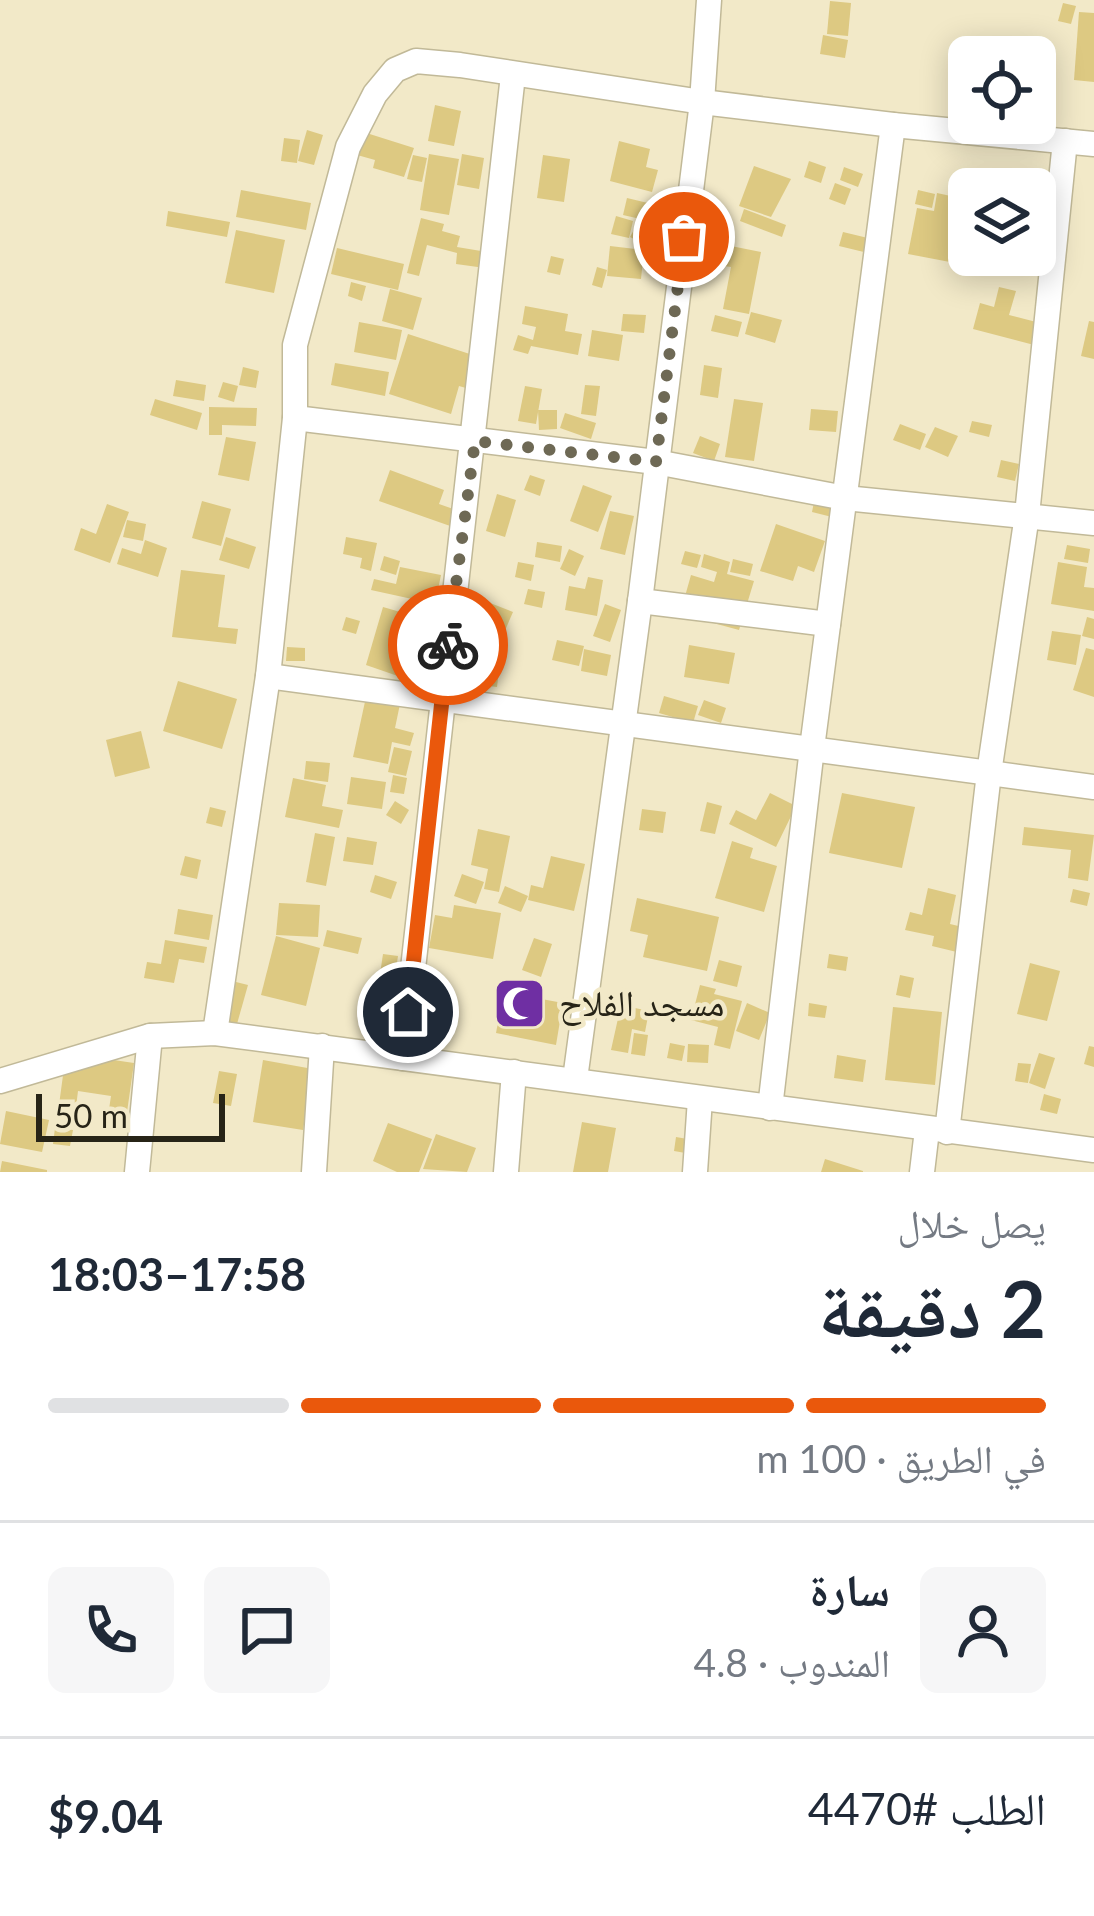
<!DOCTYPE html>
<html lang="ar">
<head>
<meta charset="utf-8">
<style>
  :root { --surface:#fff; --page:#f6f6f7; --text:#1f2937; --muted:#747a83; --line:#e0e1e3; --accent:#ea580c }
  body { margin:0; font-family:Lato,"Noto Naskh Arabic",sans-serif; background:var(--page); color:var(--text); direction:rtl; height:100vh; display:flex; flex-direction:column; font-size:45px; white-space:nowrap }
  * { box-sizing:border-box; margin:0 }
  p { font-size:39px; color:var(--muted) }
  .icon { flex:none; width:66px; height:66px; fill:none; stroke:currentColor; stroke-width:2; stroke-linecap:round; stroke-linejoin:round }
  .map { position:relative; height:1172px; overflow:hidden; direction:ltr }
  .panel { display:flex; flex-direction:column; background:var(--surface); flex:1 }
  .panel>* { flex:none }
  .controls { position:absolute; left:948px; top:36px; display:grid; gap:24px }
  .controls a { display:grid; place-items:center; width:108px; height:108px; border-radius:18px; background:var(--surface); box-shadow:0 6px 30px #0003; font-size:60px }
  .scale { position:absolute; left:36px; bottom:30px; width:189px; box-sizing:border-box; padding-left:12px; border:6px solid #272417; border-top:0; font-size:33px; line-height:42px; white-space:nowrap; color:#272417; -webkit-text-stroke:9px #f2e9c8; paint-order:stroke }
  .pin { position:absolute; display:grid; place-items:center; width:102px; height:102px; color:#fff; margin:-51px; border:6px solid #fff; border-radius:50%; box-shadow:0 3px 12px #0007 }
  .courier { position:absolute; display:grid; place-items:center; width:120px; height:120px; margin:-60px; border:9px solid #ea580c; border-radius:50%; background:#fff; color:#222; box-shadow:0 3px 15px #0007 }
  .overview em { font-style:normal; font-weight:700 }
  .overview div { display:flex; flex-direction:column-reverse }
  .overview { display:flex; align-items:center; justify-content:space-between; height:204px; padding:0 48px }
  h1 { font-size:78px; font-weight:700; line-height:90px }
  .bar { display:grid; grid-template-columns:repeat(4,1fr); gap:18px 12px; align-content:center; height:144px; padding:0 48px }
  .bar i { height:15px; border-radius:9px; background:var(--line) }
  .bar .on { background:var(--accent) }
  .bar p { grid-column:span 4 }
  .line { display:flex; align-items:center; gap:30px; padding:0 48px; border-top:3px solid var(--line) }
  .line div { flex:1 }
  .round { display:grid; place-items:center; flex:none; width:126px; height:126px; border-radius:18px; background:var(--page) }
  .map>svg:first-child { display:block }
  .building { fill:#ddc982 }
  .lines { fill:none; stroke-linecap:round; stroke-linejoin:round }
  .street-casing { stroke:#c1b998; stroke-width:27 }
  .street { stroke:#fff; stroke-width:24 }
  .done { stroke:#6e6955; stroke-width:12; stroke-dasharray:0 21.6 }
  .route { stroke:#ea580c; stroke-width:15 }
  .labels { text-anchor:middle; stroke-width:9; stroke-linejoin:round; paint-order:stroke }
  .poi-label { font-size:36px; fill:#272417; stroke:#f2e9c8; text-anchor:start }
</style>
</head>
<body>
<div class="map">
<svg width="1094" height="1172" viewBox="0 0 1094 1172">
  <rect width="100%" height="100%" fill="#f2e9c8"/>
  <g class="building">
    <path d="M830,1L851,3L848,36L827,34Z"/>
    <path d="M1063,3L1076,6L1071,24L1058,21Z"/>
    <path d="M1079,12L1094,13V82L1074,80Z"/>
    <path d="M823,35L848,40L845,58L820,54Z"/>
    <path d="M435,105L461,111L454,146L428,141Z"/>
    <path d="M307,130L323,135L314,165L298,161Z"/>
    <path d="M357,130L414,148L404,177L373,168L375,160L350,153Z"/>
    <path d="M284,138L300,140L297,163L281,161Z"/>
    <path d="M619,141L650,149L646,167L658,170L652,192L610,181Z"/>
    <path d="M429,154L459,159L449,215L420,210Z"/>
    <path d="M462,154L484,158L479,189L457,185Z"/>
    <path d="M413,155L427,158L422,182L407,179Z"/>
    <path d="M543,155L570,159L564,202L537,198Z"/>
    <path d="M809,161L826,167L821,183L804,177Z"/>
    <path d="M754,166L791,179L771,217L739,206Z"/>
    <path d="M844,167L863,174L858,187L840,180Z"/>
    <path d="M835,183L851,189L845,205L829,199Z"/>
    <path d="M241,190L311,203L306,230L236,217Z"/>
    <path d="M918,190L935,194L932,208L915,204Z"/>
    <path d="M937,193L969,200L965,232L951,230L948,245L979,255L976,267L908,254L917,208L934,211Z"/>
    <path d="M627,198L652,204L649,221L623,215Z"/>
    <path d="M744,209L786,225L782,237L740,221Z"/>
    <path d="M168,211L230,222L227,237L166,226Z"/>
    <path d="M616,216L633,221L629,238L611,234Z"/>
    <path d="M421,218L444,224L442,231L460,236L457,247L487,252L485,268L456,264L457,253L427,245L419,276L407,273Z"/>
    <path d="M636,226L662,238L656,250L630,237Z"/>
    <path d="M236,230L285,240L274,293L225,283Z"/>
    <path d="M843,232L872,239L868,253L839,246Z"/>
    <path d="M721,244L761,252L749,314L723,309L731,267L717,265Z"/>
    <path d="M610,246L644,250L641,279L607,276Z"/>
    <path d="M337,248L404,264L398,290L331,274Z"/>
    <path d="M551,256L564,259L560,275L547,272Z"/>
    <path d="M597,267L607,270L602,288L592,285Z"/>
    <path d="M351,282L366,286L362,301L348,296Z"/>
    <path d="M999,287L1016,291L1009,315L1044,324L1038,346L973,329L980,303L994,307Z"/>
    <path d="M390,289L422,298L413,330L382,321Z"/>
    <path d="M525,306L568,314L565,331L582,334L578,355L531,346L528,354L513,350L518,335L533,340L536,327L522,324Z"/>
    <path d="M751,312L782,320L775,343L745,334Z"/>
    <path d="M623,314L646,315L644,333L621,331Z"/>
    <path d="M715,315L742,322L738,337L711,331Z"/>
    <path d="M1089,321L1094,322V359L1081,356Z"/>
    <path d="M359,322L402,330L396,360L354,352Z"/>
    <path d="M592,330L623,335L619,361L588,356Z"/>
    <path d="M408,334L476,356L466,388L459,386L451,414L389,394Z"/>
    <path d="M335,363L389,372L385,396L331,385Z"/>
    <path d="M704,365L722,368L718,398L700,395Z"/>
    <path d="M243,367L259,371L256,388L239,385Z"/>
    <path d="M176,380L206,385L204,401L173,396Z"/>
    <path d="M223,382L238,386L234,402L218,397Z"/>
    <path d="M585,385L600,386L596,416L581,414Z"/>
    <path d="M525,386L542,389L536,424L518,421Z"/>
    <path d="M155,399L202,413L197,430L150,415Z"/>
    <path d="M734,399L763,403L754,461L725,457Z"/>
    <path d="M209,407L257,408L256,426L222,425V435H209Z"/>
    <path d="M811,409L838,411L836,432L809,430Z"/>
    <path d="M538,410H557V429L539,430Z"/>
    <path d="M565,413L596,423L591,439L560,428Z"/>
    <path d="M972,421L992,425L989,437L969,432Z"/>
    <path d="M900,424L926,434L920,450L893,440Z"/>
    <path d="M935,427L958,436L948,457L925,447Z"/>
    <path d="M700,436L720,444L714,461L693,453Z"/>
    <path d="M226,437L256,442L249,481L218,475Z"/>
    <path d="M1001,460L1019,464L1015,481L997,477Z"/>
    <path d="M390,470L444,490L439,504L459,511L453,527L379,501Z"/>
    <path d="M530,475L545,480L540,496L524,490Z"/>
    <path d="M583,485L612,496L598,532L570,521Z"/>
    <path d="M816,492L841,497L836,518L812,512Z"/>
    <path d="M497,494L516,500L505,537L486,531Z"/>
    <path d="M202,501L231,509L221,546L192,538Z"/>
    <path d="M107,504L129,512L110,563L74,550L81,528L96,534Z"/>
    <path d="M610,511L634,516L625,555L600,549Z"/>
    <path d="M127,520L146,524L143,541L123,537Z"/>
    <path d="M776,524L825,541L814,572L798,566L793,581L760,571Z"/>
    <path d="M226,537L256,547L249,569L219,560Z"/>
    <path d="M346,537L377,543L371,571L360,568L362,558L343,554Z"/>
    <path d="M145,540L167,548L158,577L117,564L122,548L141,554Z"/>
    <path d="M537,542L562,546L560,562L535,557Z"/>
    <path d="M1067,545L1090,549L1088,563L1064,559Z"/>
    <path d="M569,549L584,556L575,576L560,569Z"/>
    <path d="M685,551L701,555L697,568L681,564Z"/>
    <path d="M704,554L730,562L727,574L754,581L739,630L680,614L691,575L714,582L717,572L701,567Z"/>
    <path d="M384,556L400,561L396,575L380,570Z"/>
    <path d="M733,559L753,564L750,576L730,572Z"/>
    <path d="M518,562L534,565L531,581L515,577Z"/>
    <path d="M1058,562L1087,567L1084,587L1094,588V611L1051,604Z"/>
    <path d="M400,567L441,575L435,604L371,590L374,579L396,584Z"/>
    <path d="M181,570L225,575L218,627L238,629L236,644L172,637Z"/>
    <path d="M588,577L603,580L597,616L565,610L569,586L585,589Z"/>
    <path d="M528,589L545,592L542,608L524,604Z"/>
    <path d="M485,601L513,612L503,635L475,624Z"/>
    <path d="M605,604L621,610L610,642L593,636Z"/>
    <path d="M383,607L414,616L404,649L426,655L418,683L366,665Z"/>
    <path d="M346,617L360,621L356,634L342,630Z"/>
    <path d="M1087,617L1094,619V639L1082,636Z"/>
    <path d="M1052,631L1081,635L1076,665L1047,660Z"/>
    <path d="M557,640L584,646L579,666L552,660Z"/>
    <path d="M477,643L502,645L497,687L473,684Z"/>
    <path d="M689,645L735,653L729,684L684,677Z"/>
    <path d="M287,647L305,648V661H286Z"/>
    <path d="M1086,648L1094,650V697L1073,690Z"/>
    <path d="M584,649L611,655L607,676L581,671Z"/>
    <path d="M178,681L237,699L222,749L163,731Z"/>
    <path d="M664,696L698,706L693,723L659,713Z"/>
    <path d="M366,697L400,704L395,728L414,733L410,746L392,742L388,764L353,757Z"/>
    <path d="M704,700L726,708L721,723L698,715Z"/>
    <path d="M141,731L150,768L115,777L106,740Z"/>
    <path d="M394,747L412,751L406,776L388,772Z"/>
    <path d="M306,761L330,763L328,782L304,779Z"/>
    <path d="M393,775L407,778L404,794L390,792Z"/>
    <path d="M351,777L386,782L382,809L347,804Z"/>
    <path d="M293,778L326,785L322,806L343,810L339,828L285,817Z"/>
    <path d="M770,793L796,806L776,847L729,824L736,810L756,820Z"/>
    <path d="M842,793L915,807L902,868L829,853Z"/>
    <path d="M395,801L409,810L401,824L386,815Z"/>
    <path d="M707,802L722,806L715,834L700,831Z"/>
    <path d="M210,807L226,811L222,827L206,823Z"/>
    <path d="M642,809L666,812L663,833L639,830Z"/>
    <path d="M1024,827L1094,835L1088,881L1068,878L1071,850L1022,845Z"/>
    <path d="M478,829L510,836L499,892L484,889L488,869L471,865Z"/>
    <path d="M315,833L335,837L326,886L306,882Z"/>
    <path d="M347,837L377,842L373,865L343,861Z"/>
    <path d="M732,841L753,848L750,858L777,866L764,912L715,898Z"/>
    <path d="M185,856L201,860L197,879L180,875Z"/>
    <path d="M551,856L585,864L574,911L528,900L531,885L543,888Z"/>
    <path d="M462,874L484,882L476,904L454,896Z"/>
    <path d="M375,875L397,882L391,899L370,892Z"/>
    <path d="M505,886L528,896L521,912L498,903Z"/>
    <path d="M928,888L956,895L950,924L971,929L965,954L932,946L934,936L905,930L910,912L922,915Z"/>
    <path d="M1073,889L1090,893L1087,906L1070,902Z"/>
    <path d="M637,898L719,917L707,971L643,957L648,935L630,931Z"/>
    <path d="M279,903L320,905L318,937L276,935Z"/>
    <path d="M454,905L501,913L493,959L429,948L435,915L452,918Z"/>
    <path d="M178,909L213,915L209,940L174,934Z"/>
    <path d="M327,930L362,938L358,954L323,946Z"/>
    <path d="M276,936L320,948L306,1006L261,995Z"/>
    <path d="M534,938L552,944L541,977L522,970Z"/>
    <path d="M165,940L207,947L204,963L179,959L174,983L144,978L147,962L161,964Z"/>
    <path d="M383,954L398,956L395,976L380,974Z"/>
    <path d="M829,954L848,957L846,971L827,968Z"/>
    <path d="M719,960L742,966L737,987L713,981Z"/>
    <path d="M1030,963L1060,971L1047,1021L1017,1014Z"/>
    <path d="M900,975L914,978L910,998L896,995Z"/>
    <path d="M232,981L248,985L235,1031L220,1027Z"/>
    <path d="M700,985L716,989L714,994L742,1001L730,1049L714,1045L718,1027L691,1020Z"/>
    <path d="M504,992L563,1003L556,1045L496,1033Z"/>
    <path d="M747,1003L770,1013L759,1040L736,1031Z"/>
    <path d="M809,1003L827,1006L825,1018L808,1016Z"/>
    <path d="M621,1005L649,1011L645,1032L632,1029L628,1053L611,1050Z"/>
    <path d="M893,1007L942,1012L935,1085L885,1080Z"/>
    <path d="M634,1033L648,1035L645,1056L631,1054Z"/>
    <path d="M670,1043L685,1046L682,1061L667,1058Z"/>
    <path d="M688,1044L709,1045L708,1063L687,1062Z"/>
    <path d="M1089,1046L1094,1047V1067L1084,1064Z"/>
    <path d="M66,1053L134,1063L126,1119L108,1116L111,1096L78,1091L76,1107L59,1105Z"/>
    <path d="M1039,1053L1055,1058L1045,1089L1029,1083Z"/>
    <path d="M837,1055L866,1060L863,1082L834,1078Z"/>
    <path d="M263,1060L313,1069L303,1130L253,1122Z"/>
    <path d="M1018,1063L1031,1064L1028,1083L1015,1081Z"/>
    <path d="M219,1071L237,1074L231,1106L213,1103Z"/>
    <path d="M1044,1094L1061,1099L1057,1114L1040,1110Z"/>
    <path d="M6,1111L49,1120L42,1152L0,1144Z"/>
    <path d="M582,1122L616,1128L608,1172H573Z"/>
    <path d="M388,1123L432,1139L419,1172H397L373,1161Z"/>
    <path d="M55,1128L73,1130L70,1146L53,1144Z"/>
    <path d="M436,1134L476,1148L467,1172L423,1169Z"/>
    <path d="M676,1137L693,1140L691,1154L674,1151Z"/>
    <path d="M825,1159L863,1171V1172H821Z"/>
    <path d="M2,1161L47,1170V1172H0Z"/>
  </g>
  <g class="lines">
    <defs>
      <g id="street">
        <path d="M295,418L656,462L845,498L1094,523"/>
        <path d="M640,601L828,624"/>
        <path d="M268,676L1094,787"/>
        <path d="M215,1033L268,676L295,418V345L348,147L375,94L395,70L416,61L460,65L702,102L893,125L1094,144"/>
        <path d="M403,1058L513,75"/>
        <path d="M575,1079L640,601L702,102L709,0"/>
        <path d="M0,1081L150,1036L215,1033L1094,1150"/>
        <path d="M770,1108L812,748L893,125"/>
        <path d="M947,1132L989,773L1027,515L1065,141"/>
        <path d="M137,1172L150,1036"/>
        <path d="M314,1172L322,1046"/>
        <path d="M506,1172L514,1072"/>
        <path d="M695,1172L700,1099"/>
        <path d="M922,1172L927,1130"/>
      </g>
    </defs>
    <use href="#street" class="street-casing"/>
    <use href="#street" class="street"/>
  </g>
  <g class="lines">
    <path class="done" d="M448,645L475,441L656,462L684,237"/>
    <path class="route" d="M408,1012L448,645"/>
  </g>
  <defs>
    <symbol id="mosque-square" viewBox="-11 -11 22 22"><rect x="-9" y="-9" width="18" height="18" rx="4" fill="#6f2fa3" stroke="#f2e9c8"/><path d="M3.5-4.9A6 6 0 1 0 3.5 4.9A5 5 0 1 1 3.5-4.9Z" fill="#fff"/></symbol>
  </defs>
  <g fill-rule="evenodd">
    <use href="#mosque-square" x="490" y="974" width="59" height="59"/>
  </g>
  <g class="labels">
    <g class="poi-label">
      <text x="559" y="1016">مسجد الفلاح</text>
    </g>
  </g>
</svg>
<div class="controls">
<a><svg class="icon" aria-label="locate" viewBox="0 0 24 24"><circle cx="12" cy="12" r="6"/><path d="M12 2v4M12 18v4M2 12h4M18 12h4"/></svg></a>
<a><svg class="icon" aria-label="layers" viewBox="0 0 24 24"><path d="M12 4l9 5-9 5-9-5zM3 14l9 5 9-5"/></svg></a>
</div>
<div class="scale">50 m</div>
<div class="pin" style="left:684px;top:237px;background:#ea580c"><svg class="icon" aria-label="bag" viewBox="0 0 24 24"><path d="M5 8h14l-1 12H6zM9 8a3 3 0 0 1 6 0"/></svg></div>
<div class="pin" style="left:408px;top:1012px;background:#1f2937"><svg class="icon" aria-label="home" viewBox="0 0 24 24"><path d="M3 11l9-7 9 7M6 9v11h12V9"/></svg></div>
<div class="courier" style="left:448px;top:645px"><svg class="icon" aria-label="bike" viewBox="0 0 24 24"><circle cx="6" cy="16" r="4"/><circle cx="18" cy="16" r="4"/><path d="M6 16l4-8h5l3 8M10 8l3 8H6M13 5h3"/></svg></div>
</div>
<section class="panel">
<div class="overview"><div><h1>2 دقيقة</h1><p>يصل خلال</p></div><em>17:58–18:03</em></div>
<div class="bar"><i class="on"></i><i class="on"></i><i class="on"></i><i></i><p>في الطريق · 100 m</p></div>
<div class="line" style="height:216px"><a class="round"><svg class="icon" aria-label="person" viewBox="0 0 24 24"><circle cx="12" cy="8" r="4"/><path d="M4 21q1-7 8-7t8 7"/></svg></a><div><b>سارة</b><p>المندوب · 4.8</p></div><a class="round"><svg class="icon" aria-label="chat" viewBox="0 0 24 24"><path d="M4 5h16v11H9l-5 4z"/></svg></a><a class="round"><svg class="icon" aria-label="phone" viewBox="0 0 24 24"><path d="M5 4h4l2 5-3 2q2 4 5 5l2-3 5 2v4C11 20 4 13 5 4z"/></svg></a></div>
<div class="line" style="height:156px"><div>الطلب #4470</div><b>$9.04</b></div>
</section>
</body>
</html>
